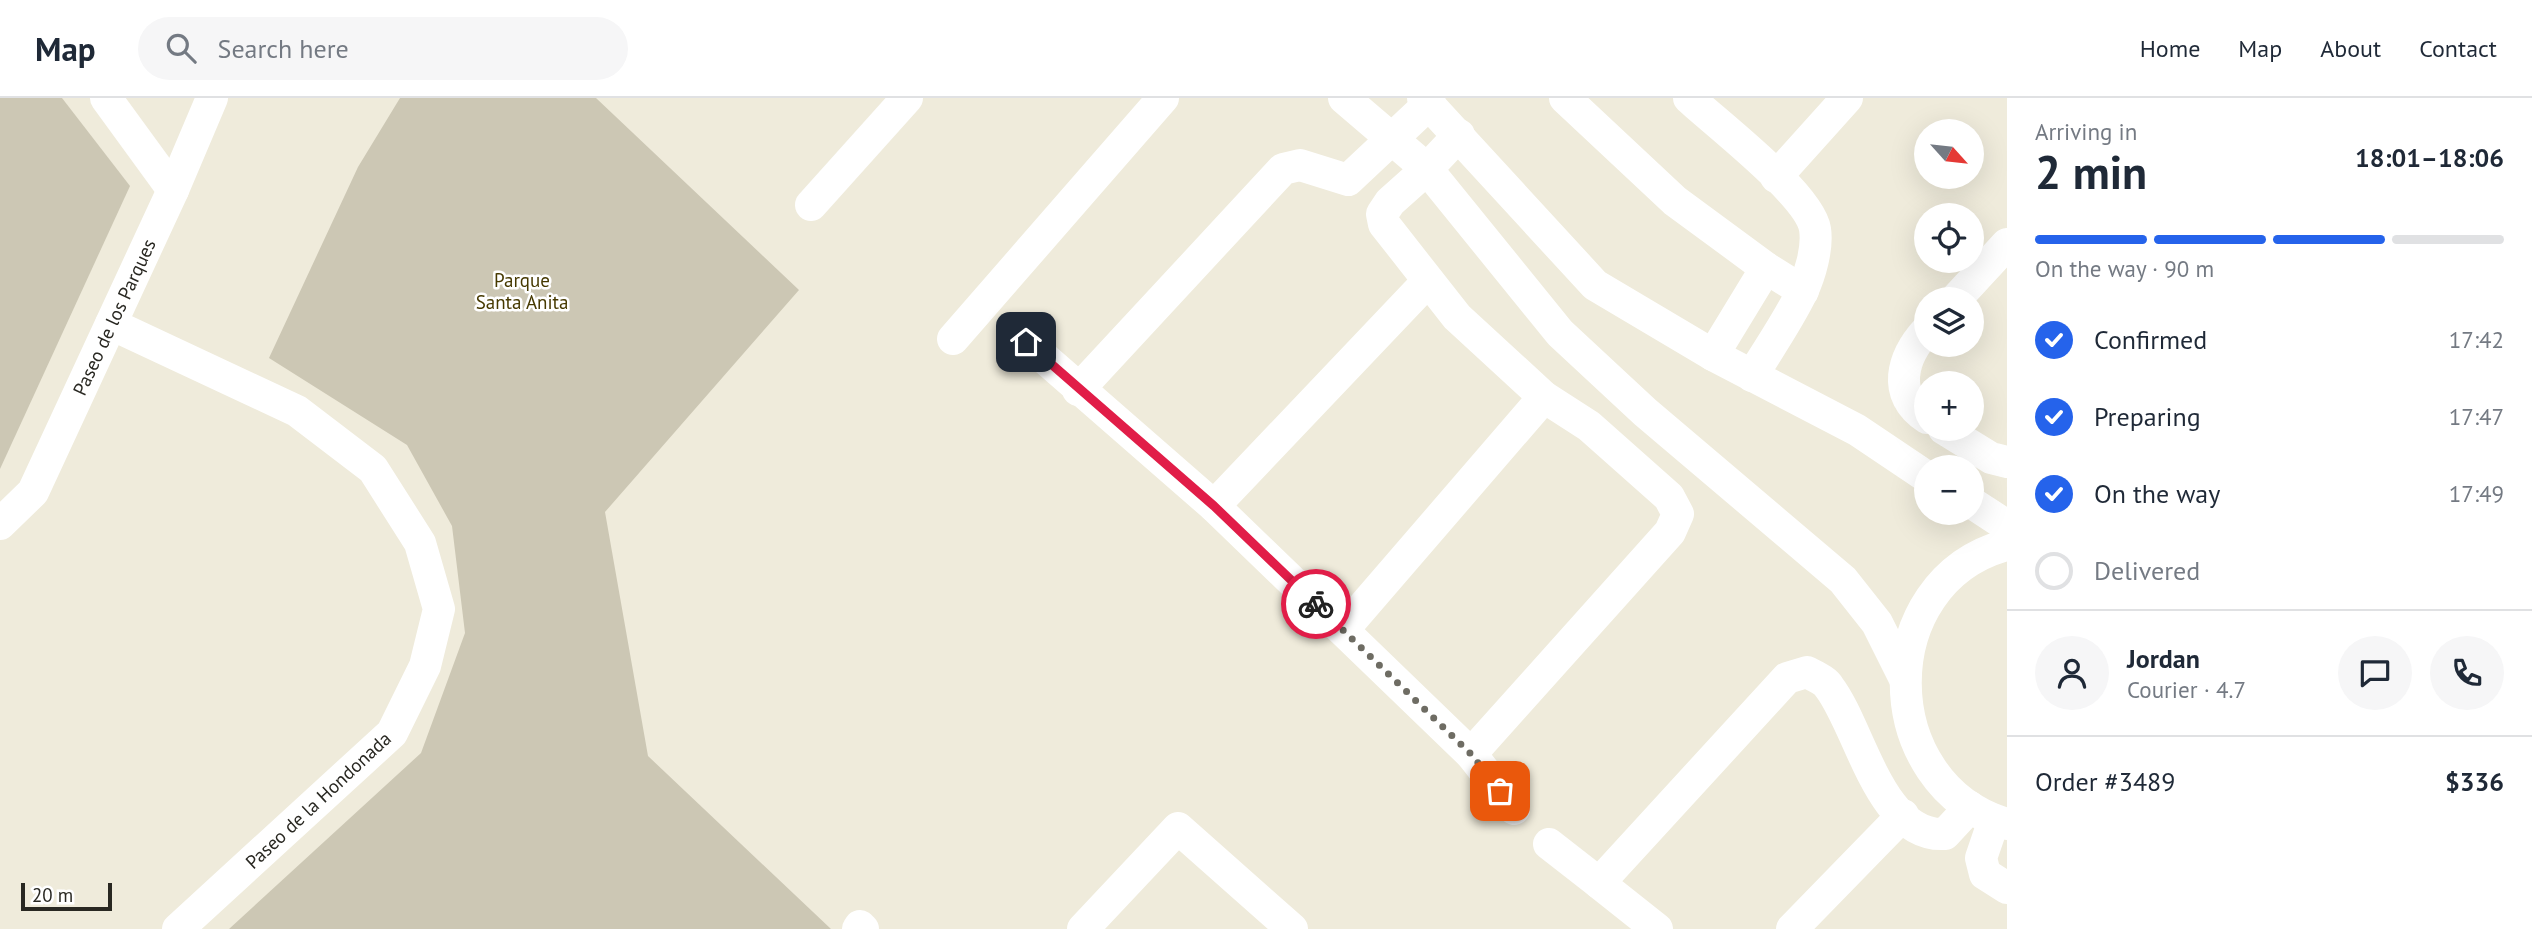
<!DOCTYPE html>
<html lang="en">
<head>
<meta charset="utf-8">
<style>
  :root { --surface:#fff; --page:#f6f6f7; --text:#1f2937; --muted:#747a83; --line:#e0e1e3; --accent:#2563eb }
  body { margin:0; font-family:"PT Sans",sans-serif; background:var(--page); color:var(--text); height:100vh; display:flex; flex-direction:column; font-size:26px; white-space:nowrap }
  * { box-sizing:border-box; margin:0 }
  p { font-size:23px; color:var(--muted) }
  .icon { flex:none; width:38px; height:38px; fill:none; stroke:currentColor; stroke-width:2; stroke-linecap:round; stroke-linejoin:round }
  .map { position:relative; flex:1; overflow:hidden }
  .details { display:flex; flex-direction:column; background:var(--surface); width:525px }
  .details>* { flex:none }
  .needle { width:46px; rotate:117deg }
  .fabs { position:absolute; left:1914px; top:21px; display:grid; gap:14px }
  .fabs a { display:grid; place-items:center; width:70px; height:70px; border-radius:50%; background:var(--surface); box-shadow:0 7px 28px #0002; font-size:35px }
  .scale { position:absolute; left:21px; bottom:18px; width:91px; box-sizing:border-box; padding-left:7px; border:4px solid #292822; border-top:0; font-size:19px; line-height:24px; white-space:nowrap; color:#292822; -webkit-text-stroke:5px #fff; paint-order:stroke }
  .pin { position:absolute; display:grid; place-items:center; width:60px; height:60px; color:#fff; margin:-30px; border-radius:14px; box-shadow:0 4px 10px #0006 }
  .courier { position:absolute; display:grid; place-items:center; width:70px; height:70px; margin:-35px; border:5px solid #e11d48; border-radius:50%; background:#fff; color:#222; box-shadow:0 2px 9px #0007 }
  .summary em { font-style:normal; font-weight:600 }
  .summary div { display:flex; flex-direction:column-reverse }
  .summary { display:flex; align-items:center; justify-content:space-between; height:119px; padding:0 28px }
  h1 { font-size:46px; font-weight:600; line-height:52px }
  .bar { display:grid; grid-template-columns:repeat(4,1fr); gap:10px 7px; align-content:center; height:84px; padding:0 28px }
  .bar i { height:9px; border-radius:5px; background:var(--line) }
  .bar .active { background:var(--accent) }
  .bar p { grid-column:span 4 }
  .line { display:flex; align-items:center; gap:18px; padding:0 28px; border-top:2px solid var(--line) }
  .line div { flex:1 }
  .round { display:grid; place-items:center; flex:none; width:74px; height:74px; border-radius:37px; background:var(--page) }
  ol { padding:0 28px; list-style:none }
  li { display:flex; align-items:center; gap:21px; height:77px }
  li p { margin-inline-start:auto }
  li .icon { padding:7px; border-radius:50%; background:var(--accent); color:#fff; stroke-width:4 }
  li:last-child { color:var(--muted) }
  li i { width:38px; height:38px; border:4px solid var(--line); border-radius:50% }
  header { display:flex; align-items:center; gap:42px; box-sizing:border-box; height:98px; padding:0 35px; background:var(--surface); border-bottom:2px solid var(--line) }
  header strong { font-size:33px }
  nav { display:flex; gap:38px; margin-inline-start:auto; font-size:24px }
  .search { width:490px; height:63px; background:var(--page); display:flex; align-items:center; gap:18px; box-sizing:border-box; padding:0 24px; border-radius:38px; color:var(--muted); font-size:26px }
  main { display:flex; flex:1; min-height:0 }
  .map>svg:first-child { display:block }
  .green { fill:#ccc7b4 }
  .lines { fill:none; stroke-linecap:round; stroke-linejoin:round }
  .street { stroke:#fff; stroke-width:32 }
  .done { stroke:#6e6c63; stroke-width:7; stroke-dasharray:0 12.6 }
  .route { stroke:#e11d48; stroke-width:9 }
  .labels { text-anchor:middle; stroke-width:5; stroke-linejoin:round; paint-order:stroke }
  .park-label { font-size:19px; fill:#463900; stroke:#fff }
  .street-label { font-size:19px; fill:#292822; stroke:#fff }
</style>
</head>
<body>
<header>
<strong>Map</strong>
<div class="search"><svg class="icon" aria-label="search" viewBox="0 0 24 24"><circle cx="10" cy="10" r="6"/><path d="M15 15l6 6"/></svg>Search here</div>
<nav><a>Home</a><a>Map</a><a>About</a><a>Contact</a></nav>
</header>
<main>
<div class="map">
<svg width="2007" height="831" viewBox="0 0 2007 831">
  <rect width="100%" height="100%" fill="#efebdb"/>
  <g class="green">
    <path d="M0,0H62L130,88L0,371Z"/>
    <path d="M400,0H596L799,192L605,414L648,658L831,831H229L421,655L465,535L452,428L407,347L269,260L358,69Z"/>
  </g>
  <g class="lines">
    <g class="street">
      <path d="M106,0L173,92"/>
      <path d="M1344,0L1427,71L1560,235L1645,314L1843,482L1877,525L1905,581"/>
      <path d="M1423,0L1595,187L1713,257L1857,332L1927,379"/>
      <path d="M1565,0L1675,103L1766,170L1803,193"/>
      <path d="M1689,0C1717,26 1810,97 1815,131C1818,150 1810,177 1802,194C1788,223 1769,250 1752,278"/>
      <path d="M1459,37L1427,71L1390,104L1382,116L1384,126L1457,219L1544,299L1589,328L1669,399L1678,416L1670,434L1471,656"/>
      <path d="M1776,79L1847,0"/>
      <path d="M811,107L907,0"/>
      <path d="M1956,201L2007,146"/>
      <path d="M111,226L297,313L373,371L420,445L439,511L425,568L392,635L178,831"/>
      <path d="M1927,232C1902,259 1891,297 1927,320"/>
      <path d="M953,241L1163,0"/>
      <path d="M1026,244L1214,408L1471,656L1514,711"/>
      <path d="M1713,257L1766,170"/>
      <path d="M1078,292L1283,71L1300,67L1348,82L1430,5"/>
      <path d="M1944,331L1991,360L2007,364"/>
      <path d="M1972,405L2007,428"/>
      <path d="M1214,408L1427,184"/>
      <path d="M0,426L33,394L173,92L212,0"/>
      <path d="M2007,447C1871,483 1873,687 2007,726"/>
      <path d="M1343,532L1544,299"/>
      <path d="M1994,722L1981,760L1985,776L2007,790"/>
      <path d="M1549,746L1599,785"/>
      <path d="M858,831L860,828L863,831"/>
      <path d="M1083,831L1178,730L1292,831"/>
      <path d="M1657,831L1599,785L1787,580L1807,574C1814,578 1825,582 1829,589C1860,629 1880,740 1945,736L1970,709"/>
      <path d="M1792,831L1903,717"/>
    </g>
  </g>
  <g class="lines">
    <path class="done" d="M1316,506L1471,656L1500,693"/>
    <path class="route" d="M1026,244L1214,408L1316,506"/>
  </g>
  <g class="labels">
    <g class="park-label">
      <text x="522" y="189">Parque<tspan x="522" dy="22">Santa Anita</tspan></text>
    </g>
    <g class="street-label">
      <text transform="translate(114 219) rotate(-65)" y="7">Paseo de los Parques</text>
      <text transform="translate(318 702) rotate(-43)" y="7">Paseo de la Hondonada</text>
    </g>
  </g>
</svg>
<div class="fabs">
<a><svg class="needle" viewBox="-14 -14 28 28"><path d="M0-13l5 13h-10z" fill="#e53935"/><path d="M0 13l5-13h-10z" fill="#747a83"/></svg></a>
<a><svg class="icon" aria-label="locate" viewBox="0 0 24 24"><circle cx="12" cy="12" r="6"/><path d="M12 2v4M12 18v4M2 12h4M18 12h4"/></svg></a>
<a><svg class="icon" aria-label="layers" viewBox="0 0 24 24"><path d="M12 4l9 5-9 5-9-5zM3 14l9 5 9-5"/></svg></a>
<a>+</a>
<a>−</a>
</div>
<div class="scale">20 m</div>
<div class="pin" style="left:1500px;top:693px;background:#ea580c"><svg class="icon" aria-label="bag" viewBox="0 0 24 24"><path d="M5 8h14l-1 12H6zM9 8a3 3 0 0 1 6 0"/></svg></div>
<div class="pin" style="left:1026px;top:244px;background:#1f2937"><svg class="icon" aria-label="home" viewBox="0 0 24 24"><path d="M3 11l9-7 9 7M6 9v11h12V9"/></svg></div>
<div class="courier" style="left:1316px;top:506px"><svg class="icon" aria-label="bike" viewBox="0 0 24 24"><circle cx="6" cy="16" r="4"/><circle cx="18" cy="16" r="4"/><path d="M6 16l4-8h5l3 8M10 8l3 8H6M13 5h3"/></svg></div>
</div>
<section class="details">
<div class="summary"><div><h1>2 min</h1><p>Arriving in</p></div><em>18:01–18:06</em></div>
<div class="bar"><i class="active"></i><i class="active"></i><i class="active"></i><i></i><p>On the way · 90 m</p></div>
<ol>
<li><svg class="icon" aria-label="check" viewBox="0 0 24 24"><path d="M5 12l5 5 9-10"/></svg>Confirmed<p>17:42</p></li>
<li><svg class="icon" aria-label="check" viewBox="0 0 24 24"><path d="M5 12l5 5 9-10"/></svg>Preparing<p>17:47</p></li>
<li><svg class="icon" aria-label="check" viewBox="0 0 24 24"><path d="M5 12l5 5 9-10"/></svg>On the way<p>17:49</p></li>
<li><i></i>Delivered</li>
</ol>
<div class="line" style="height:126px"><a class="round"><svg class="icon" aria-label="person" viewBox="0 0 24 24"><circle cx="12" cy="8" r="4"/><path d="M4 21q1-7 8-7t8 7"/></svg></a><div><b>Jordan</b><p>Courier · 4.7</p></div><a class="round"><svg class="icon" aria-label="chat" viewBox="0 0 24 24"><path d="M4 5h16v11H9l-5 4z"/></svg></a><a class="round"><svg class="icon" aria-label="phone" viewBox="0 0 24 24"><path d="M5 4h4l2 5-3 2q2 4 5 5l2-3 5 2v4C11 20 4 13 5 4z"/></svg></a></div>
<div class="line" style="height:91px"><div>Order #3489</div><b>$336</b></div>
</section>
</main>
</body>
</html>
